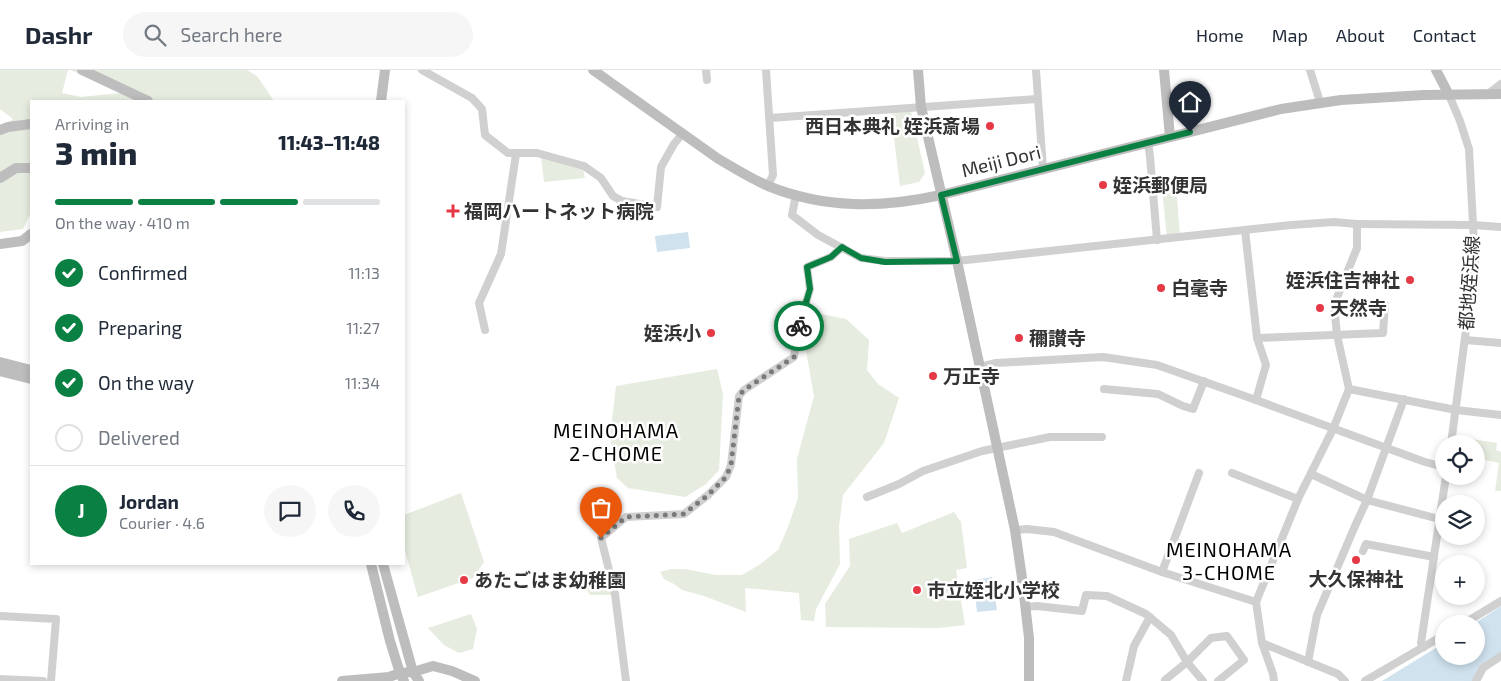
<!DOCTYPE html>
<html lang="en">
<head>
<meta charset="utf-8">
<style>
  :root { --surface:#fff; --page:#f6f6f7; --text:#1f2937; --muted:#747a83; --line:#e0e1e3; --accent:#0b8043 }
  body { margin:0; font-family:"Exo 2","Noto Sans JP",sans-serif; background:var(--page); color:var(--text); height:100vh; display:flex; flex-direction:column; font-size:19px; white-space:nowrap }
  * { box-sizing:border-box; margin:0 }
  p { font-size:16px; color:var(--muted) }
  .icon { flex:none; width:28px; height:28px; fill:none; stroke:currentColor; stroke-width:2; stroke-linecap:round; stroke-linejoin:round }
  .map { position:relative; flex:1; overflow:hidden }
  .panel { position:absolute; left:30px; top:30px; width:375px; height:465px; display:flex; flex-direction:column; background:var(--surface); border-radius:0px; box-shadow:0 2px 8px #0003 }
  .panel>* { flex:none }
  .buttons { position:absolute; left:1435px; top:365px; display:grid; gap:10px }
  .buttons a { display:grid; place-items:center; width:50px; height:50px; border-radius:50%; background:var(--surface); box-shadow:0 2px 8px #0003; font-size:25px }
  .pin { position:absolute; display:grid; place-items:center; width:42px; height:42px; color:#fff; margin:-51px -21px; border-radius:50% 50% 50% 0; rotate:-45deg; box-shadow:0 0 5px #0007 }
  .pin .icon { rotate:45deg }
  .courier { position:absolute; display:grid; place-items:center; width:50px; height:50px; margin:-25px; border:4px solid #0b8043; border-radius:50%; background:#fff; color:#222; box-shadow:0 1px 6px #0007 }
  .summary em { font-style:normal; font-weight:800 }
  .summary div { display:flex; flex-direction:column-reverse }
  .summary { display:flex; align-items:center; justify-content:space-between; height:85px; padding:0 25px }
  h1 { font-size:32px; font-weight:800; line-height:38px }
  .bar { display:grid; grid-template-columns:repeat(4,1fr); gap:8px 5px; align-content:center; height:60px; padding:0 25px }
  .bar i { height:6px; border-radius:4px; background:var(--line) }
  .bar .current { background:var(--accent) }
  .bar p { grid-column:span 4 }
  .line { display:flex; align-items:center; gap:12px; padding:0 25px; border-top:1px solid var(--line) }
  .line div { flex:1 }
  .round { display:grid; place-items:center; flex:none; width:52px; height:52px; border-radius:26px; background:var(--page) }
  ol { padding:0 25px; list-style:none }
  li { display:flex; align-items:center; gap:15px; height:55px }
  li p { margin-inline-start:auto }
  li .icon { padding:5px; border-radius:50%; background:var(--accent); color:#fff; stroke-width:4 }
  li:last-child { color:var(--muted) }
  li i { width:28px; height:28px; border:2px solid var(--line); border-radius:50% }
  header { display:flex; align-items:center; gap:30px; box-sizing:border-box; height:70px; padding:0 25px; background:var(--surface); border-bottom:1px solid var(--line) }
  header strong { font-size:24px }
  nav { display:flex; gap:28px; margin-inline-start:auto; font-size:18px }
  .search { width:350px; height:45px; background:var(--page); display:flex; align-items:center; gap:12px; box-sizing:border-box; padding:0 18px; border-radius:28px; color:var(--muted); font-size:19px }
  .map>svg:first-child { display:block }
  .green { fill:#e6ecdf }
  .water { fill:#cfe2ee }
  .lines { fill:none; stroke-linecap:round; stroke-linejoin:round }
  .street { stroke:#d0d0d0; stroke-width:8 }
  .secondary { stroke:#bdbdbd; stroke-width:10 }
  .done { stroke:#7a7a7a; stroke-width:5; stroke-dasharray:0 9 }
  .route { stroke:#0b8043; stroke-width:6 }
  .poi-dot { fill:#e63946; stroke:#fff; stroke-width:2 }
  .labels { text-anchor:middle; stroke-width:5; stroke-linejoin:round; paint-order:stroke }
  .poi-label { font-size:19px; font-weight:bold; fill:#333; stroke:#fff; text-anchor:start }
  .street-label { font-size:19px; fill:#333; stroke:#fff }
  .neighbourhood-label { font-size:20px; letter-spacing:1px; fill:#000; stroke:#fff }
</style>
</head>
<body>
<header>
<strong>Dashr</strong>
<div class="search"><svg class="icon" aria-label="search" viewBox="0 0 24 24"><circle cx="10" cy="10" r="6"/><path d="M15 15l6 6"/></svg>Search here</div>
<nav><a>Home</a><a>Map</a><a>About</a><a>Contact</a></nav>
</header>
<div class="map">
<svg width="1501" height="611" viewBox="0 0 1501 611">
  <rect width="100%" height="100%" fill="#fff"/>
  <g class="green">
    <path d="M0,0H68L62,23L81,27L120,23L71,0H247L257,6L274,31H31V142L23,159L0,162V59L13,49L0,39Z"/>
    <path d="M911,41L925,103L919,112L900,116L891,44Z"/>
    <path d="M541,87L583,99L585,108L544,112Z"/>
    <path d="M1176,115L1180,167L1167,168L1162,118Z"/>
    <path d="M821,244L846,249L869,270L867,300L878,314L899,328L884,373L843,425L839,456L840,494L816,539L814,551L801,550L799,523L745,518L746,542L704,526L682,520L674,514L664,509L660,502L671,499H685L716,505H742L759,495L778,480L788,457L798,428L797,389L814,326L806,281Z"/>
    <path d="M717,299L723,324L719,400L706,414L685,427L628,418L617,408L610,368L616,316Z"/>
    <path d="M1459,367L1497,373L1496,380L1501,382V421H1495L1499,393L1476,388V374H1458Z"/>
    <path d="M461,423L484,492L473,508L418,527L404,477V445Z"/>
    <path d="M954,442L961,452L967,498L956,500L965,555L939,558L826,557L825,534L850,496L849,469L897,453L902,463Z"/>
    <path d="M574,512H609L612,525H590L587,520Z"/>
    <path d="M471,544L477,559L473,579L459,583L444,575L428,558Z"/>
  </g>
  <g class="water">
    <path d="M688,162L690,178L657,182L655,166Z"/>
    <path d="M992,507L997,540L977,542L973,510Z"/>
    <path d="M1501,536V584L1473,611H1382L1444,573V586H1476V554H1474Z"/>
  </g>
  <g class="lines">
    <g class="street">
      <path d="M422,0L472,28L482,39L485,65L508,83H537L584,96L601,108L613,126L622,131L657,137L661,97L674,74L683,63"/>
      <path d="M706,0L707,10"/>
      <path d="M766,0L773,105L768,115"/>
      <path d="M1036,0L1043,99"/>
      <path d="M1310,0L1320,32"/>
      <path d="M1488,24L1501,14"/>
      <path d="M1449,25L1460,51L1469,79L1475,191L1451,374"/>
      <path d="M770,48L1037,29"/>
      <path d="M1148,72L1150,87L1157,170"/>
      <path d="M796,125L792,145L818,165L861,188L885,191H957L1291,155L1334,152L1357,154V178L1334,235L1337,265L1349,319L1333,359L1298,429L1256,532L1262,573L1338,604L1345,611"/>
      <path d="M1357,154L1473,155L1501,157"/>
      <path d="M1245,160L1257,268L1266,295L1256,330L1425,392L1444,397"/>
      <path d="M485,260L479,233L501,184L516,84"/>
      <path d="M1257,268L1383,263L1385,235"/>
      <path d="M1465,270L1501,273"/>
      <path d="M980,297L996,293L1103,287L1157,295L1256,330"/>
      <path d="M1104,319L1158,324L1183,336L1193,339L1204,311"/>
      <path d="M1349,319L1456,340L1501,345"/>
      <path d="M1232,403L1298,429"/>
      <path d="M1311,404L1367,430L1439,449"/>
      <path d="M867,427L899,414L923,401L982,381L1050,367H1102"/>
      <path d="M1015,460L1027,459L1054,462L1162,502L1199,403"/>
      <path d="M1363,481L1366,474L1434,487"/>
      <path d="M1162,502L1256,532"/>
      <path d="M1026,537L1037,536L1082,541L1086,525L1107,526L1146,544L1171,565L1187,592L1203,611"/>
      <path d="M0,546L56,549L51,611"/>
      <path d="M1463,554L1501,531"/>
      <path d="M1262,573L1273,604L1274,611"/>
      <path d="M1424,577L1421,573L1446,406"/>
      <path d="M1308,592L1317,545L1355,456L1367,430L1404,329"/>
      <path d="M0,609L43,611"/>
      <path d="M626,611L615,524L601,468L626,447L684,444L708,425L726,407L731,395L739,326L744,320L794,287L798,259L810,219L807,197L831,187L842,177"/>
      <path d="M1126,611L1134,576L1150,547"/>
      <path d="M1166,611L1165,610L1187,592L1211,568L1227,566L1244,590L1218,611"/>
      <path d="M1365,611L1444,565"/>
      <path d="M1476,611L1483,598L1501,586"/>
    </g>
    <g class="secondary">
      <path d="M82,0L148,31"/>
      <path d="M593,0L717,88C734,98 750,108 768,116C825,139 882,138 941,125L1281,39L1341,30L1424,25L1501,24"/>
      <path d="M918,0L921,37L957,191L1015,460L1022,508L1029,568V611"/>
      <path d="M1164,0L1170,67"/>
      <path d="M1436,0L1449,25"/>
      <path d="M381,31L385,0"/>
      <path d="M0,60L8,57L31,54"/>
      <path d="M0,108L16,98H31"/>
      <path d="M0,174L22,171L31,164"/>
      <path d="M0,292L31,300"/>
      <path d="M0,301L31,309"/>
      <path d="M371,494L390,571L400,603L404,611"/>
      <path d="M383,494L413,602L419,611"/>
      <path d="M342,611L389,607L400,603L413,602L433,596L452,601L475,611"/>
    </g>
  </g>
  <g class="lines">
    <path class="done" d="M601,468L626,447L684,444L708,425L726,407L731,395L739,326L744,320L794,287L799,256"/>
    <path class="route" d="M799,256L810,219L807,197L831,187L842,177L861,188L885,192L957,191L941,125L1190,62"/>
  </g>
  <g class="poi-dot">
    <circle cx="990" cy="56" r="5"/>
    <circle cx="1103" cy="115" r="5"/>
    <path d="M450.5 133.5h5v5h5v5h-5v5h-5v-5h-5v-5h5z"/>
    <circle cx="1410" cy="210" r="5"/>
    <circle cx="1161" cy="218" r="5"/>
    <circle cx="1320" cy="238" r="5"/>
    <circle cx="711" cy="263" r="5"/>
    <circle cx="1019" cy="268" r="5"/>
    <circle cx="933" cy="306" r="5"/>
    <circle cx="1356" cy="490" r="5"/>
    <circle cx="464" cy="510" r="5"/>
    <circle cx="917" cy="520" r="5"/>
  </g>
  <g class="labels">
    <g class="poi-label">
      <text x="980" y="63" text-anchor="end">西日本典礼 姪浜斎場</text>
      <text x="1113" y="122">姪浜郵便局</text>
      <text x="464" y="148">福岡ハートネット病院</text>
      <text x="1400" y="217" text-anchor="end">姪浜住吉神社</text>
      <text x="1171" y="225">白毫寺</text>
      <text x="1330" y="245">天然寺</text>
      <text x="701" y="270" text-anchor="end">姪浜小</text>
      <text x="1029" y="275">穪讃寺</text>
      <text x="943" y="313">万正寺</text>
      <text x="1356" y="516" text-anchor="middle">大久保神社</text>
      <text x="474" y="517">あたごはま幼稚園</text>
      <text x="927" y="527">市立姪北小学校</text>
    </g>
    <g class="street-label">
      <text transform="translate(1001 91) rotate(-14)" y="7">Meiji Dori</text>
      <text transform="translate(1469 213) rotate(-86)" y="7">都地姪浜線</text>
    </g>
    <g class="neighbourhood-label">
      <text x="616" y="368">MEINOHAMA<tspan x="616" dy="23">2-CHOME</tspan></text>
      <text x="1229" y="487">MEINOHAMA<tspan x="1229" dy="23">3-CHOME</tspan></text>
    </g>
  </g>
</svg>
<div class="buttons">
<a><svg class="icon" aria-label="locate" viewBox="0 0 24 24"><circle cx="12" cy="12" r="6"/><path d="M12 2v4M12 18v4M2 12h4M18 12h4"/></svg></a>
<a><svg class="icon" aria-label="layers" viewBox="0 0 24 24"><path d="M12 4l9 5-9 5-9-5zM3 14l9 5 9-5"/></svg></a>
<a>+</a>
<a>−</a>
</div>
<div class="pin" style="left:601px;top:468px;background:#ea580c"><svg class="icon" aria-label="bag" viewBox="0 0 24 24"><path d="M5 8h14l-1 12H6zM9 8a3 3 0 0 1 6 0"/></svg></div>
<div class="pin" style="left:1190px;top:62px;background:#1f2937"><svg class="icon" aria-label="home" viewBox="0 0 24 24"><path d="M3 11l9-7 9 7M6 9v11h12V9"/></svg></div>
<div class="courier" style="left:799px;top:256px"><svg class="icon" aria-label="bike" viewBox="0 0 24 24"><circle cx="6" cy="16" r="4"/><circle cx="18" cy="16" r="4"/><path d="M6 16l4-8h5l3 8M10 8l3 8H6M13 5h3"/></svg></div>
<section class="panel">
<div class="summary"><div><h1>3 min</h1><p>Arriving in</p></div><em>11:43–11:48</em></div>
<div class="bar"><i class="current"></i><i class="current"></i><i class="current"></i><i></i><p>On the way · 410 m</p></div>
<ol>
<li><svg class="icon" aria-label="check" viewBox="0 0 24 24"><path d="M5 12l5 5 9-10"/></svg>Confirmed<p>11:13</p></li>
<li><svg class="icon" aria-label="check" viewBox="0 0 24 24"><path d="M5 12l5 5 9-10"/></svg>Preparing<p>11:27</p></li>
<li><svg class="icon" aria-label="check" viewBox="0 0 24 24"><path d="M5 12l5 5 9-10"/></svg>On the way<p>11:34</p></li>
<li><i></i>Delivered</li>
</ol>
<div class="line" style="height:90px"><b class="round" style="background:var(--accent);color:#fff">J</b><div><b>Jordan</b><p>Courier · 4.6</p></div><a class="round"><svg class="icon" aria-label="chat" viewBox="0 0 24 24"><path d="M4 5h16v11H9l-5 4z"/></svg></a><a class="round"><svg class="icon" aria-label="phone" viewBox="0 0 24 24"><path d="M5 4h4l2 5-3 2q2 4 5 5l2-3 5 2v4C11 20 4 13 5 4z"/></svg></a></div>
</section>
</div>
</body>
</html>
